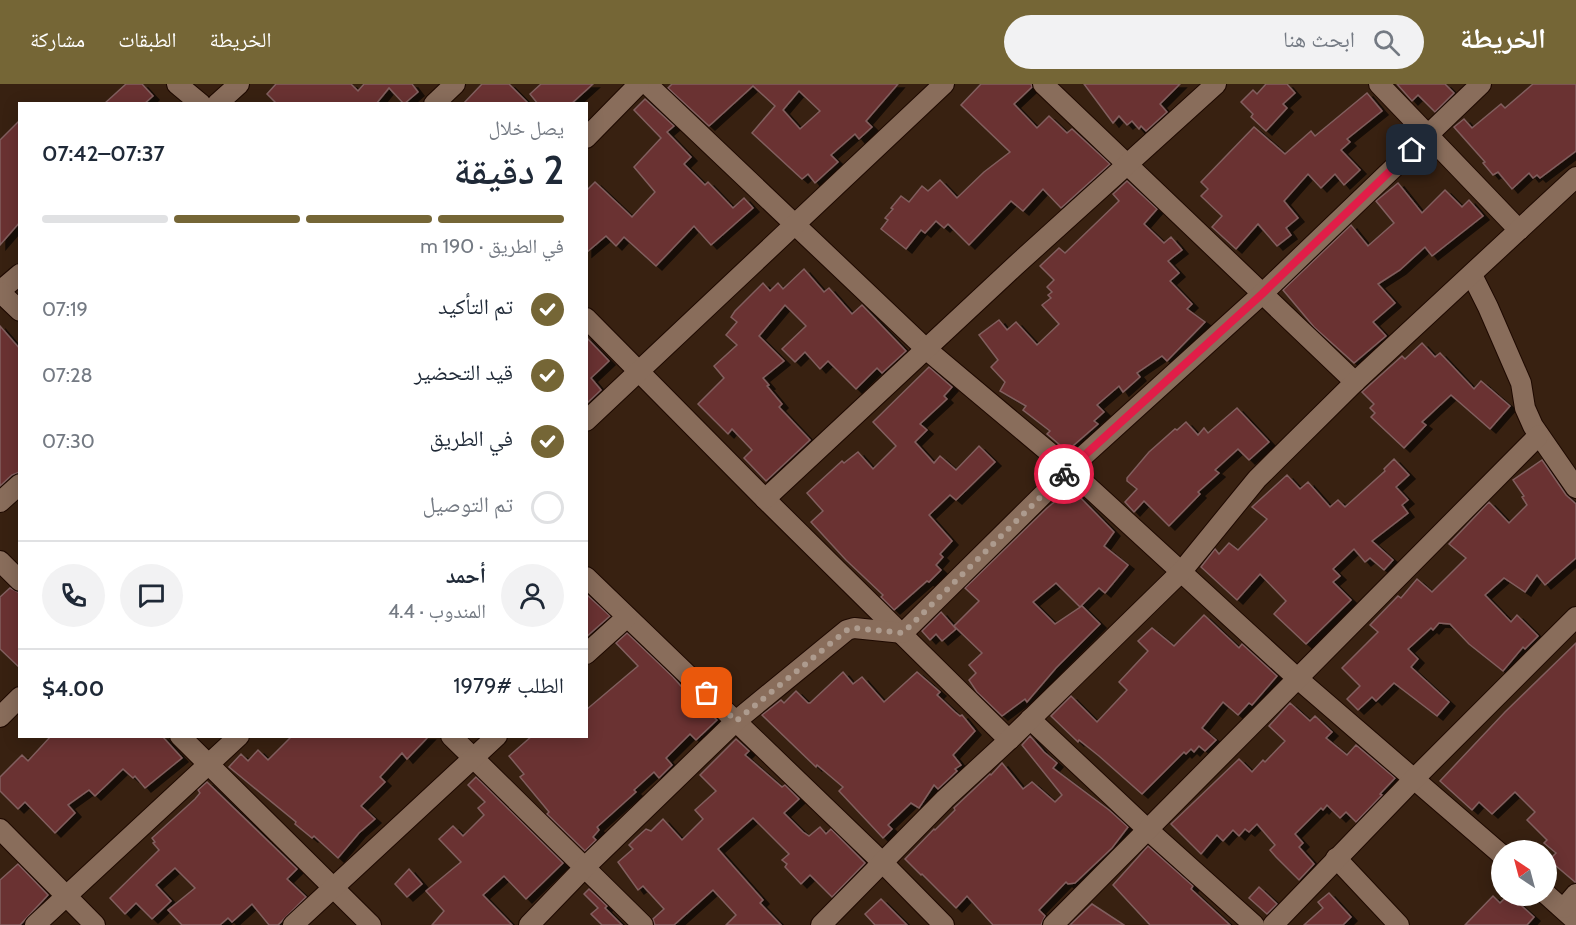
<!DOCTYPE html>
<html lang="ar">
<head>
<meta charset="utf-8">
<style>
  :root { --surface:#fff; --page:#f2f2f3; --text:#1f2937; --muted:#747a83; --line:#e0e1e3; --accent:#756636 }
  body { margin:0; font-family:Cabin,"Noto Naskh Arabic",sans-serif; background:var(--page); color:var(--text); direction:rtl; height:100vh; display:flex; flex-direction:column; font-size:22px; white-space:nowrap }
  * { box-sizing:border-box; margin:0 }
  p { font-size:20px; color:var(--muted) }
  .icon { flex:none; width:33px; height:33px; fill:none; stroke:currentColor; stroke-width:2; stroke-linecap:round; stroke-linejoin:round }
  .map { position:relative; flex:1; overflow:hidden; direction:ltr }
  .side { position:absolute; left:18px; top:18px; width:570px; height:636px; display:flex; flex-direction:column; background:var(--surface); border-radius:0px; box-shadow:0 3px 15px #0003; direction:rtl }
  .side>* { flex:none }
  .needle { width:39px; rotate:324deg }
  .controls { position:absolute; left:1491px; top:756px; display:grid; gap:12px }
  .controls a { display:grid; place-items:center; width:66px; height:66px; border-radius:50%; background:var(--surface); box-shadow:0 3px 15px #0003; font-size:30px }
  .pin { position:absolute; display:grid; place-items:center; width:51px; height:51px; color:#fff; margin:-26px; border-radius:12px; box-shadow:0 3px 9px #0006 }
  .courier { position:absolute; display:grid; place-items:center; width:60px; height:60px; margin:-30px; border:4px solid #e11d48; border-radius:50%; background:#fff; color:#222; box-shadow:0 2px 8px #0007 }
  .summary em { font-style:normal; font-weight:600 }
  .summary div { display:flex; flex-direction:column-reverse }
  .summary { display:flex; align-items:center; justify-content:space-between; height:102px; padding:0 24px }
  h1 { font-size:39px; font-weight:600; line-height:45px }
  .bar { display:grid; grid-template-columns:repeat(4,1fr); gap:9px 6px; align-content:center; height:72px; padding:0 24px }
  .bar i { height:8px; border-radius:4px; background:var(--line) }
  .bar .selected { background:var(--accent) }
  .bar p { grid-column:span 4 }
  .line { display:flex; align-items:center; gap:15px; padding:0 24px; border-top:2px solid var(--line) }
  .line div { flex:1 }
  .round { display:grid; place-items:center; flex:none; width:63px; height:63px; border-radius:32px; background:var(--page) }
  ol { padding:0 24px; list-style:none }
  li { display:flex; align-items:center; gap:18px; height:66px }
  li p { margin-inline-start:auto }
  li .icon { padding:6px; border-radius:50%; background:var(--accent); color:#fff; stroke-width:4 }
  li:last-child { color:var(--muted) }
  li i { width:33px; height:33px; border:3px solid var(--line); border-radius:50% }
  header { display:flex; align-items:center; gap:36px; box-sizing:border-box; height:84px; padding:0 30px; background:var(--accent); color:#fff }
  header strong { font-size:28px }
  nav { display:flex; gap:33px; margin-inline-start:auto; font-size:21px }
  .search { width:420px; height:54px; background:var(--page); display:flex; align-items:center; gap:15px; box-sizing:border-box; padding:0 21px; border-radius:33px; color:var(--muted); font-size:22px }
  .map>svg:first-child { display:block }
  .building { fill:#6b3031; stroke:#815f5e; stroke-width:1.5; fill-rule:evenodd; filter:url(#shadow) }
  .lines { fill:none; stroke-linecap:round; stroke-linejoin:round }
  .minor-casing { stroke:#1e0900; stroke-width:22 }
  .minor { stroke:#896d5b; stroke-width:20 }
  .done { stroke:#ad9b8e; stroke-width:6; stroke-dasharray:0 10.8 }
  .route { stroke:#e11d48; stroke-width:8 }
</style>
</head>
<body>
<header>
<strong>الخريطة</strong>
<div class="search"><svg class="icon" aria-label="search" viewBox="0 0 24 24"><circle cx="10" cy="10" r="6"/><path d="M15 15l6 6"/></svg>ابحث هنا</div>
<nav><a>الخريطة</a><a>الطبقات</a><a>مشاركة</a></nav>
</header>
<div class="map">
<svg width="1576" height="841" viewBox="0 0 1576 841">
  <defs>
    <filter id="shadow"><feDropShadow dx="6" dy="4" stdDeviation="0" flood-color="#0009"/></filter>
  </defs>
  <rect width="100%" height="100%" fill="#382111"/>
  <g class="building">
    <path d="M126,0H142L153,12L144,20H104Z"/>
    <path d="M276,0H351L358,7L364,0H412L418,8L404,20L389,4L376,20H277L267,10Z"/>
    <path d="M482,0H509L529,20H463Z"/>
    <path d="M541,0H593L571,20H538L530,10Z"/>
    <path d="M672,0H898L866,37L872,43L859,55L855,50L831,71L838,78L815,99L808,90L802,95L752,49L775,22L753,2L709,42L668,4ZM799,7L820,27L800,45L783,26Z"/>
    <path d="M981,0H1031L1032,3L1014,20L1037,44L1049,32L1067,49L1072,45L1110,80L1061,124L1043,105L1023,127L1011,117L969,161L948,140L944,144L936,137L925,149L921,146L906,165L881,145L888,136L885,134L893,125L891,124L901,112L909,118L922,102L928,107L940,96L957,114L984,88L1010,68L961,21Z"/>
    <path d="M1084,0H1180L1160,20L1167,28L1146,47L1141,42L1139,45L1132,37L1127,41L1119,32L1113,39Z"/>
    <path d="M1266,0H1287L1295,9L1283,20L1287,24L1266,47L1251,33L1253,30L1241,18L1253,6L1257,10Z"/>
    <path d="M1397,0H1445L1454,9L1435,28L1418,11L1412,17Z"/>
    <path d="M1533,0H1576V67L1540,94L1537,91L1533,94L1529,89L1512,105L1498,88L1493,91L1483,79L1485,78L1454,43L1464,35L1472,44L1501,20L1505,24Z"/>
    <path d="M1367,9L1382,27L1347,55L1350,58L1341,66L1360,86L1344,101L1335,90L1321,104L1308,90L1284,117L1298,134L1286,144L1291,151L1277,162L1258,140L1236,165L1212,143L1222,132L1201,112L1208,105L1201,98L1254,43L1285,70L1311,47L1315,52Z"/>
    <path d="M645,15L674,42L667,48L691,73L684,80L705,101L708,98L733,124L744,114L753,124L711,161L694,142L656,182L624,153L616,162L606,152L586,169V107L595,98L632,133L655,108L634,83L661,54L634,26Z"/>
    <path d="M20,36V138L0,161V56Z"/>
    <path d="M1127,97L1157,125L1144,140L1164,159L1171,153L1182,166L1168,177L1179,189L1170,197L1192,220L1187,225L1205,238L1167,277L1162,272L1137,289L1140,293L1123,308L1119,302L1097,321L1104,328L1094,337L1098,340L1067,367L1047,350L1050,347L1023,326L1026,322L1000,307L1005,298L991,283L998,276L979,251L999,236L1007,246L1016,238L1037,261L1059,240L1042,221L1051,214L1048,211L1052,208L1047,203L1054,196L1040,182L1059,164L1065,169L1119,117L1113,110Z"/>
    <path d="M1398,99L1422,129L1445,106L1462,123L1469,116L1483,132L1432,172L1425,163L1400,186L1378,200L1395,219L1373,238L1386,252L1354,279L1314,243L1283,206L1351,141L1368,162L1394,139L1376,117Z"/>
    <path d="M804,185L824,208L829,204L852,230L862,221L906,267L882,289L877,284L856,305L828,277L820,285L805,268L795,278L782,265L806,242L785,221L759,252L784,277L763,294L769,301L767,302L782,320L779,323L810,356L766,397L744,374L752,366L732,345L728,350L698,320L724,294L714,282L737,261L726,251L737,238L731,233L735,227L763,199L770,207L778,199L783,205Z"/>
    <path d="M0,242L20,265V388L12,391L0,402Z"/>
    <path d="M586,253L609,277L591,294L601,306L586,320Z"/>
    <path d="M1422,259L1435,273L1440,269L1474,305L1481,297L1510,322L1490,345L1451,311L1422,338L1426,341L1404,364L1371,333L1375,329L1370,324L1374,320L1362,308L1402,272L1405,275Z"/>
    <path d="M929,283L952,303L944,312L947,315L920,340L927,346L915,358L934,379L940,372L956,386L979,362L995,378L956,416L950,411L929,431L952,457L940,470L943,473L936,481L941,486L929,498L927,497L894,526L881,513L883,511L846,476L811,438L823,427L807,409L842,377L844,379L858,368L873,385L896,362L873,338Z"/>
    <path d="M1237,324L1269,358L1249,376L1238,365L1215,386L1219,389L1198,408L1200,410L1169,442L1144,417L1134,428L1125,418L1137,405L1127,397V394L1149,368L1175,345L1177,346L1186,338L1198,351L1204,344L1208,349Z"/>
    <path d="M1394,375L1409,391L1396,403L1408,416L1402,421L1408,429L1372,457L1393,476L1384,486L1370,474L1365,478L1354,465L1333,485L1340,492L1333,498L1351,516L1306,560L1274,530L1286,517L1260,490L1237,516L1201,483L1215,465L1219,470L1229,459L1238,466L1267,435L1252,423L1287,391L1300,405L1308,398L1330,423L1338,416L1345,423L1385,387L1384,385Z"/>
    <path d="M1542,376L1566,411L1576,420V474L1545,501L1537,491L1525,508L1504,494L1485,511L1511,538L1517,531L1538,552L1525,565L1523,563L1503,587L1469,560L1450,540L1439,539L1433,546L1431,544L1408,565L1418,575L1411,583L1449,618L1437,632L1394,599L1376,617L1372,613L1358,626L1347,615L1360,602L1342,584L1378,548L1370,541L1398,512L1401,514L1417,495L1432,508L1466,474L1449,460L1489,418L1509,439L1527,421L1522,413L1524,412L1513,396Z"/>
    <path d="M1069,402L1114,448L1104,462L1128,481L1105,509L1099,504L1080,523L1056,499L1033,518L1055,540L1082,522L1100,540L1056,584L1027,618L1025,615L1002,632L977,608L969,596L976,589L969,581L982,569L954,542L979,517L965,504L1047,424L1063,411L1061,410Z"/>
    <path d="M10,504L20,509V584L0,565V513Z"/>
    <path d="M586,510L610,532L586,553Z"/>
    <path d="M941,528L956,545L942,557L936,550L930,556L922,547Z"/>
    <path d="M1204,531L1239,564L1242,560L1277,592L1252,621L1249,619L1238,631L1223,618L1202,644L1216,656L1205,667L1199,662L1194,668L1191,665L1186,670L1184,668L1142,710L1099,672L1079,656L1078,658L1051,632L1071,612L1097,638L1127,606L1119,598L1148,567L1138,557L1152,544L1174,562Z"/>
    <path d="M627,549L673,593L694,617L696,616L717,636L696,656L690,650L666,674L672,681L659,694L654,688L634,706L636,708L597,743L599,746L593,753L596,756L585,767L547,730L549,728L520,693L524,690L509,672L532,652H586V626L638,582L616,559Z"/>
    <path d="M1576,559V798H1575L1549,776L1556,769L1544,759L1547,756L1527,736L1535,728L1515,708L1492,730L1479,718L1472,726L1440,697L1505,628Z"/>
    <path d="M843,588L853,600L862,593L884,618L917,588L940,608L937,611L955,628L960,632L962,631L975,647L953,671L961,681L955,685L957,687L938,705L934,701L919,724L911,719L888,741L892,745L883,754L839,707L843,703L817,681L816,683L762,631L781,616L784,619L796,607L808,619H810Z"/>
    <path d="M1290,619L1310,637L1315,632L1332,648L1326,654L1347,671L1356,661L1395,694L1380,710L1382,711L1356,738L1346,728L1340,734L1327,721L1323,726L1321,724L1295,750L1303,759L1299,763L1314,780L1299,796L1276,773L1270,766L1275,761L1257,740L1249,748L1245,745L1239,752L1233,746L1223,757L1217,751L1201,770L1171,740L1239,675L1252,688L1263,676L1265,678L1285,657L1269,642Z"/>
    <path d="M51,652H162L182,674L145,704L135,692L133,694L123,685L95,712L89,706L68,721L75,729L55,749L25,718L18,725L0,707V693L22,671L28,677Z"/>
    <path d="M292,652H429L407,675L402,669L380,693L385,698L361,722L375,735L359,749L338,774L314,752L312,754L295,740L296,738L229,683L241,670L248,677L258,666L268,676Z"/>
    <path d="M1030,652L1044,668L1057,679L1053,684L1109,726L1128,743L1112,764L1075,799L1068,800L1066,798L1039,826L1045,832L1041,841H993L967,812L956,824L922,790L921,791L905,775L934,745L935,746L955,726L954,724L990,690L991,691L1002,679L1023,705L1032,698L1055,718L1062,711L1022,661Z"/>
    <path d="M736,655L749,667L745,671L782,703L785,701L799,715L784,729L803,748L809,752L820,743L826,750L831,745L865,779L832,813L810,791L801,800L785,783L787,780L782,776L789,770L753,734L718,765L763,816L760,819L781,841H726L736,831L713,806L674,841H655L653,835L664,825L643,802L638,806L618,778L633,765L629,761L636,754L646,745L651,747L663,735L682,756L703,735L695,726L716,707L700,691Z"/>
    <path d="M476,693L563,779L526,815L504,792L483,811L512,841H432L444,827L426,807L461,778L439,755L453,742L463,752L484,731L478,724L485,718L468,701Z"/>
    <path d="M207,698L297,785L287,795L306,813L278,841H269L252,820L232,838L228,834L220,841H182L168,826L195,804L175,784L156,801L171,817L152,835L136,819L125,830L110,814L159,766L153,759L155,758L152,754L195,715L200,709L198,706Z"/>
    <path d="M1148,762L1193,802L1191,805L1230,841H1150L1113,801Z"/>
    <path d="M18,780L48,811L20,841H0V796Z"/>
    <path d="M409,785L422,800L407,813L395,800Z"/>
    <path d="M1259,803L1277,820L1267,830L1249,814Z"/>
    <path d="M589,805L607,822L605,824L622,841H602L591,830L598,824L584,810Z"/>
    <path d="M1329,809L1351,833L1343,841H1304L1323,824L1318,818Z"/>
    <path d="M1493,812L1500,819L1507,812H1511L1534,833L1527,841H1465Z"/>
    <path d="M881,815L907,841H875L865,830Z"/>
    <path d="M1092,820L1124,841H1070Z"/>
  </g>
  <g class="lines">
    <defs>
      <g id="minor">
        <path d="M177,0L201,20"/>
        <path d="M647,0L926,265L1069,385L1297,594L1502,771"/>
        <path d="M1043,0L1355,298"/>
        <path d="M1379,0L1519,146"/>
        <path d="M217,20L239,0"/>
        <path d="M434,20L455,0"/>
        <path d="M586,54L639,0"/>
        <path d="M1472,191L1488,223L1521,299L1525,324L1533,342L1576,404"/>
        <path d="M0,207L20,190"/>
        <path d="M0,208L20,227"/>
        <path d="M586,234L765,415L1009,656"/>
        <path d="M586,337L944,0"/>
        <path d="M765,415L1015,182L1216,0"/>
        <path d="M0,418L20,400"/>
        <path d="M0,477L20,497"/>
        <path d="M586,493L883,779L944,841"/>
        <path d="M586,570L627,533"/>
        <path d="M0,633L20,613"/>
        <path d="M1030,635L1147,745L1254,841"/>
        <path d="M180,652L371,841"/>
        <path d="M451,652L643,841"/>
        <path d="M0,745L95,841"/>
        <path d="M1336,774L1399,841"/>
        <path d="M1546,810L1576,837"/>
        <path d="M1564,824L1576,810"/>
        <path d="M35,841L239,652"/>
        <path d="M293,841L497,652"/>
        <path d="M529,841L584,784L736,637L847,546L854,544L903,549L1069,385L1262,210L1481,0"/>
        <path d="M821,841L945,715L1009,656L1182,487L1257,395L1355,298L1576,93"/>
        <path d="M1053,841L1539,351"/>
        <path d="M1273,841L1413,696L1576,533"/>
      </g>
    </defs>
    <use href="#minor" class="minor-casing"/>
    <use href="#minor" class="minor"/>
  </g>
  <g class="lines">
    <path class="done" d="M707,609L736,637L847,546L854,544L903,549L1064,390"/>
    <path class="route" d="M1064,390L1262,210L1412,66"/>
  </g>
</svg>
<div class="controls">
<a><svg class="needle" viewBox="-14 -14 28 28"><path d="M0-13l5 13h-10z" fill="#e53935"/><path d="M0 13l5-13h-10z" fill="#747a83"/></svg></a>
</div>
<div class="pin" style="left:707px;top:609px;background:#ea580c"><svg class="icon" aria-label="bag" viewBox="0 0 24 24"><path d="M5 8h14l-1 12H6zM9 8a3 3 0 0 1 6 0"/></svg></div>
<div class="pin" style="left:1412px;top:66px;background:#1f2937"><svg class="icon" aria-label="home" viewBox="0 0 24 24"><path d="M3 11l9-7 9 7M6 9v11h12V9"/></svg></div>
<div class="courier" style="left:1064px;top:390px"><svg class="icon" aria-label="bike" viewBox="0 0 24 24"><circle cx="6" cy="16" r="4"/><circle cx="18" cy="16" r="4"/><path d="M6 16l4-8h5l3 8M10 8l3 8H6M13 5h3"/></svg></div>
<section class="side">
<div class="summary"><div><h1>2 دقيقة</h1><p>يصل خلال</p></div><em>07:37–07:42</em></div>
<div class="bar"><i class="selected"></i><i class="selected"></i><i class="selected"></i><i></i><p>في الطريق · 190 m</p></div>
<ol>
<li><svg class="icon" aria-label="check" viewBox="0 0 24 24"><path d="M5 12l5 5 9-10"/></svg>تم التأكيد<p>07:19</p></li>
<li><svg class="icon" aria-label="check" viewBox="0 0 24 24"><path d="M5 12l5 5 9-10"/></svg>قيد التحضير<p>07:28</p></li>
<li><svg class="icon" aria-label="check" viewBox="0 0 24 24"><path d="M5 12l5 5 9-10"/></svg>في الطريق<p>07:30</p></li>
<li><i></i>تم التوصيل</li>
</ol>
<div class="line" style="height:108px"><a class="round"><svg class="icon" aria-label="person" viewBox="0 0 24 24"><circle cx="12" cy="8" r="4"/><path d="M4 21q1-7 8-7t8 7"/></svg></a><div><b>أحمد</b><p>المندوب · 4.4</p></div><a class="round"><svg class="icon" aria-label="chat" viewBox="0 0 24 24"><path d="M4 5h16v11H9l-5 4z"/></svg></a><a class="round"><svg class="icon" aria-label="phone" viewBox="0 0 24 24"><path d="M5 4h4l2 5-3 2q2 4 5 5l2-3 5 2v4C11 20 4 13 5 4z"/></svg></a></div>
<div class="line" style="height:78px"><div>الطلب #1979</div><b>$4.00</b></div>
</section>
</div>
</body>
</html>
